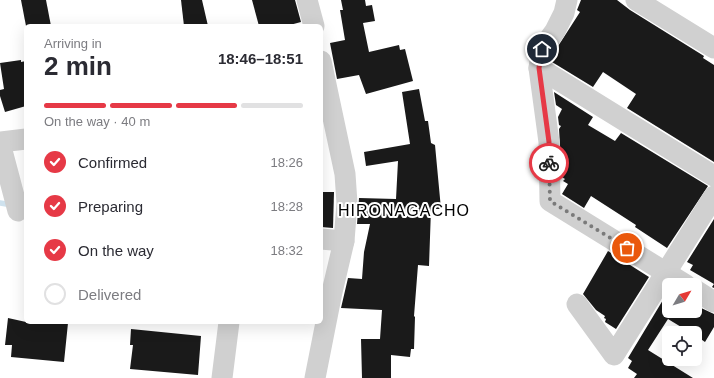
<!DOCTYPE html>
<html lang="en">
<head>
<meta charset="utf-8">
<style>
  :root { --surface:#fff; --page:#f7f7f7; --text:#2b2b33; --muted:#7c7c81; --line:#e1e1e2; --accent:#e63946 }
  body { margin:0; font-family:Helvetica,sans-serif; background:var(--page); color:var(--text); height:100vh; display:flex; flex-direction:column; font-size:15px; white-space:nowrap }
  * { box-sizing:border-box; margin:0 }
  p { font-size:13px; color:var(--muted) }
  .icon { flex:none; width:22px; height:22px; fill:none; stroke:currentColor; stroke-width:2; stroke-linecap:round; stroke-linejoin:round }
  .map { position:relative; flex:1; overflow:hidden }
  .sheet { position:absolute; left:24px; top:24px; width:299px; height:300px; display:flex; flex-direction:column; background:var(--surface); border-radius:6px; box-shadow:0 4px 16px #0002 }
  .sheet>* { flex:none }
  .needle { width:26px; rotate:52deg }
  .controls { position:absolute; left:662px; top:278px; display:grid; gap:8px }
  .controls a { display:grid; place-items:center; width:40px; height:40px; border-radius:6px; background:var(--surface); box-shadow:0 4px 16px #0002; font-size:20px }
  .pin { position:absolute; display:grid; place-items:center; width:34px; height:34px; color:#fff; margin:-17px; border:2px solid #fff; border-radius:50%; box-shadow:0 1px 4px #0007 }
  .courier { position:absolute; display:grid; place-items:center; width:40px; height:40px; margin:-20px; border:3px solid #e63946; border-radius:50%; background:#fff; color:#222; box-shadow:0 1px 5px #0007 }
  .overview em { font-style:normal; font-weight:800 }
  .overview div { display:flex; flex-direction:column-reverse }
  .overview { display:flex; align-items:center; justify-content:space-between; height:68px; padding:0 20px }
  h1 { font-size:26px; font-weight:800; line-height:30px }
  .bar { display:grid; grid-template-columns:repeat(4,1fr); gap:6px 4px; align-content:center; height:48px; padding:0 20px }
  .bar i { height:5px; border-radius:3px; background:var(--line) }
  .bar .current { background:var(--accent) }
  .bar p { grid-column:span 4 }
  ol { padding:0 20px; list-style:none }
  li { display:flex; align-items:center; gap:12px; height:44px }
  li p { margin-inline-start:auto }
  li .icon { padding:4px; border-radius:50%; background:var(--accent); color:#fff; stroke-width:4 }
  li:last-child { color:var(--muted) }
  li i { width:22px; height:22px; border:2px solid var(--line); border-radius:50% }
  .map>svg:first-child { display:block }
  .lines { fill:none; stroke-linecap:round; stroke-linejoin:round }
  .stream { stroke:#cfe2ee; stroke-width:5.5 }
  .building { fill:#1a1a1a }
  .minor { stroke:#d0d0d0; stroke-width:21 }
  .done { stroke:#7a7a7a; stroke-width:4; stroke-dasharray:0 7.2 }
  .route { stroke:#e63946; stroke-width:5 }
  .labels { text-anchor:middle; stroke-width:4; stroke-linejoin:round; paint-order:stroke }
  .quarter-label { font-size:16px; letter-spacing:1px; fill:#000; stroke:#fff }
</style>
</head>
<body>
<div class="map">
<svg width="714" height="378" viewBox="0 0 714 378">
  <rect width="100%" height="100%" fill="#fff"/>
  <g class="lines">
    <path class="stream" d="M0,203L12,205"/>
  </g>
  <g class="building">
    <path d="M21,0H46L51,26H26Z"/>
    <path d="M181,0H202L208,26H184Z"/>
    <path d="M252,0H295L301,22L286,26H259Z"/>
    <path d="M341,0H365L366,6L372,5L375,21L363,23L369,52L399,45L400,50L405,49L413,81L366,94L359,75L337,79L330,43L345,40L340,10H343Z"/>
    <path d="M581,0H617L630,10L704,56L703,58L714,65V162L627,108L636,94L603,72L593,87L552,62L553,54L580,12L577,10Z"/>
    <path d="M21,60V62L26,61V106L5,112L0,96V90L4,89L0,63Z"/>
    <path d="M419,89L425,121H428L431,143L435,145L441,209H431L429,266L418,265L414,316L415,317L414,349H411L410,357L391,355V378H362L361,339H380L382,310L341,308L348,278L362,279L364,252L370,224H357L359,198L396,199L398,161L366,166L364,152L410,144L402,92Z"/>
    <path d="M554,92L593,117L588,125L615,141L621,133L708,186L667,248L635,227L636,225L591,196L584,208L562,194L568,184L563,181L565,179L562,177L559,129L561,126L559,125L558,117L562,109L556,105Z"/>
    <path d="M321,192H334L333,228L321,227Z"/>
    <path d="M714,219V288L712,287L714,284L690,270L693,265L687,262Z"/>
    <path d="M608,251L649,277L616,329L605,322L606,319L604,318L605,316L596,310L583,294Z"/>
    <path d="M669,290V311H695L699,307L714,314V327L705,342L695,335V333H691L668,319L648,350L693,378H634L637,374L628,368L632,361L628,358Z"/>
    <path d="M8,318L26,322L68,323L64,362L11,357L12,345H5Z"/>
    <path d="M131,329L201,336L198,375L130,369L133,345H130Z"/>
  </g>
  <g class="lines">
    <g class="minor">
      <path d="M307,0L314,26"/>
      <path d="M567,0L564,13L555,31L542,49L539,68L549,142L550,201L686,285"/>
      <path d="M636,0L714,48"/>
      <path d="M539,68L714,176"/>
      <path d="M0,142L26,139"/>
      <path d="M0,143L18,211"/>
      <path d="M321,239L344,241"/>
      <path d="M695,290L714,302"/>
      <path d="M577,304L614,355L714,196"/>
      <path d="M222,378L229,322"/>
      <path d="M315,378L332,292L344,241L347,203L345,174L321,61"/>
    </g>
  </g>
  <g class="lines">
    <path class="done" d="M549,163L550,201L627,248"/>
    <path class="route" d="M542,49L539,68L549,142V163"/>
  </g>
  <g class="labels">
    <g class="quarter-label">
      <text x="404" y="216">HIRONAGACHO</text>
    </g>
  </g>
</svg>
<div class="controls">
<a><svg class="needle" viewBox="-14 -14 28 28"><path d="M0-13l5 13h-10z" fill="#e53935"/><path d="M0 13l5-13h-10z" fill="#7c7c81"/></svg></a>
<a><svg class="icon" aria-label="locate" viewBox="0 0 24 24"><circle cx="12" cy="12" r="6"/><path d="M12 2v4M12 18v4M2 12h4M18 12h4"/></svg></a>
</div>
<div class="pin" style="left:627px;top:248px;background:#ea580c"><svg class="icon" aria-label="bag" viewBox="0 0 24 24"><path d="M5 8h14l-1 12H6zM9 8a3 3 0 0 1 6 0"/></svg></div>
<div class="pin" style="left:542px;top:49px;background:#1f2937"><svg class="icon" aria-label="home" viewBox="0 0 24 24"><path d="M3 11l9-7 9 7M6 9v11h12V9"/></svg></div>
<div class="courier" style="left:549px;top:163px"><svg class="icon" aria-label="bike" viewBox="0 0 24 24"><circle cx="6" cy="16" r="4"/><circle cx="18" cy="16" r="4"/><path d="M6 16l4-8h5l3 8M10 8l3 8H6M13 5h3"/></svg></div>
<section class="sheet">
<div class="overview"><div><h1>2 min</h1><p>Arriving in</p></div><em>18:46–18:51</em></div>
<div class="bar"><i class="current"></i><i class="current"></i><i class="current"></i><i></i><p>On the way · 40 m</p></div>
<ol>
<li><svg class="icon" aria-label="check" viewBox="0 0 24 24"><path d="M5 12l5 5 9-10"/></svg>Confirmed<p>18:26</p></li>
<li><svg class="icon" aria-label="check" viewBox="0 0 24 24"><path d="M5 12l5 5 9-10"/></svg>Preparing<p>18:28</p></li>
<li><svg class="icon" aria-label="check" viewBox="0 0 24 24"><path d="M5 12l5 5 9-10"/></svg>On the way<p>18:32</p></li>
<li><i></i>Delivered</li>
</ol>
</section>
</div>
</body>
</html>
